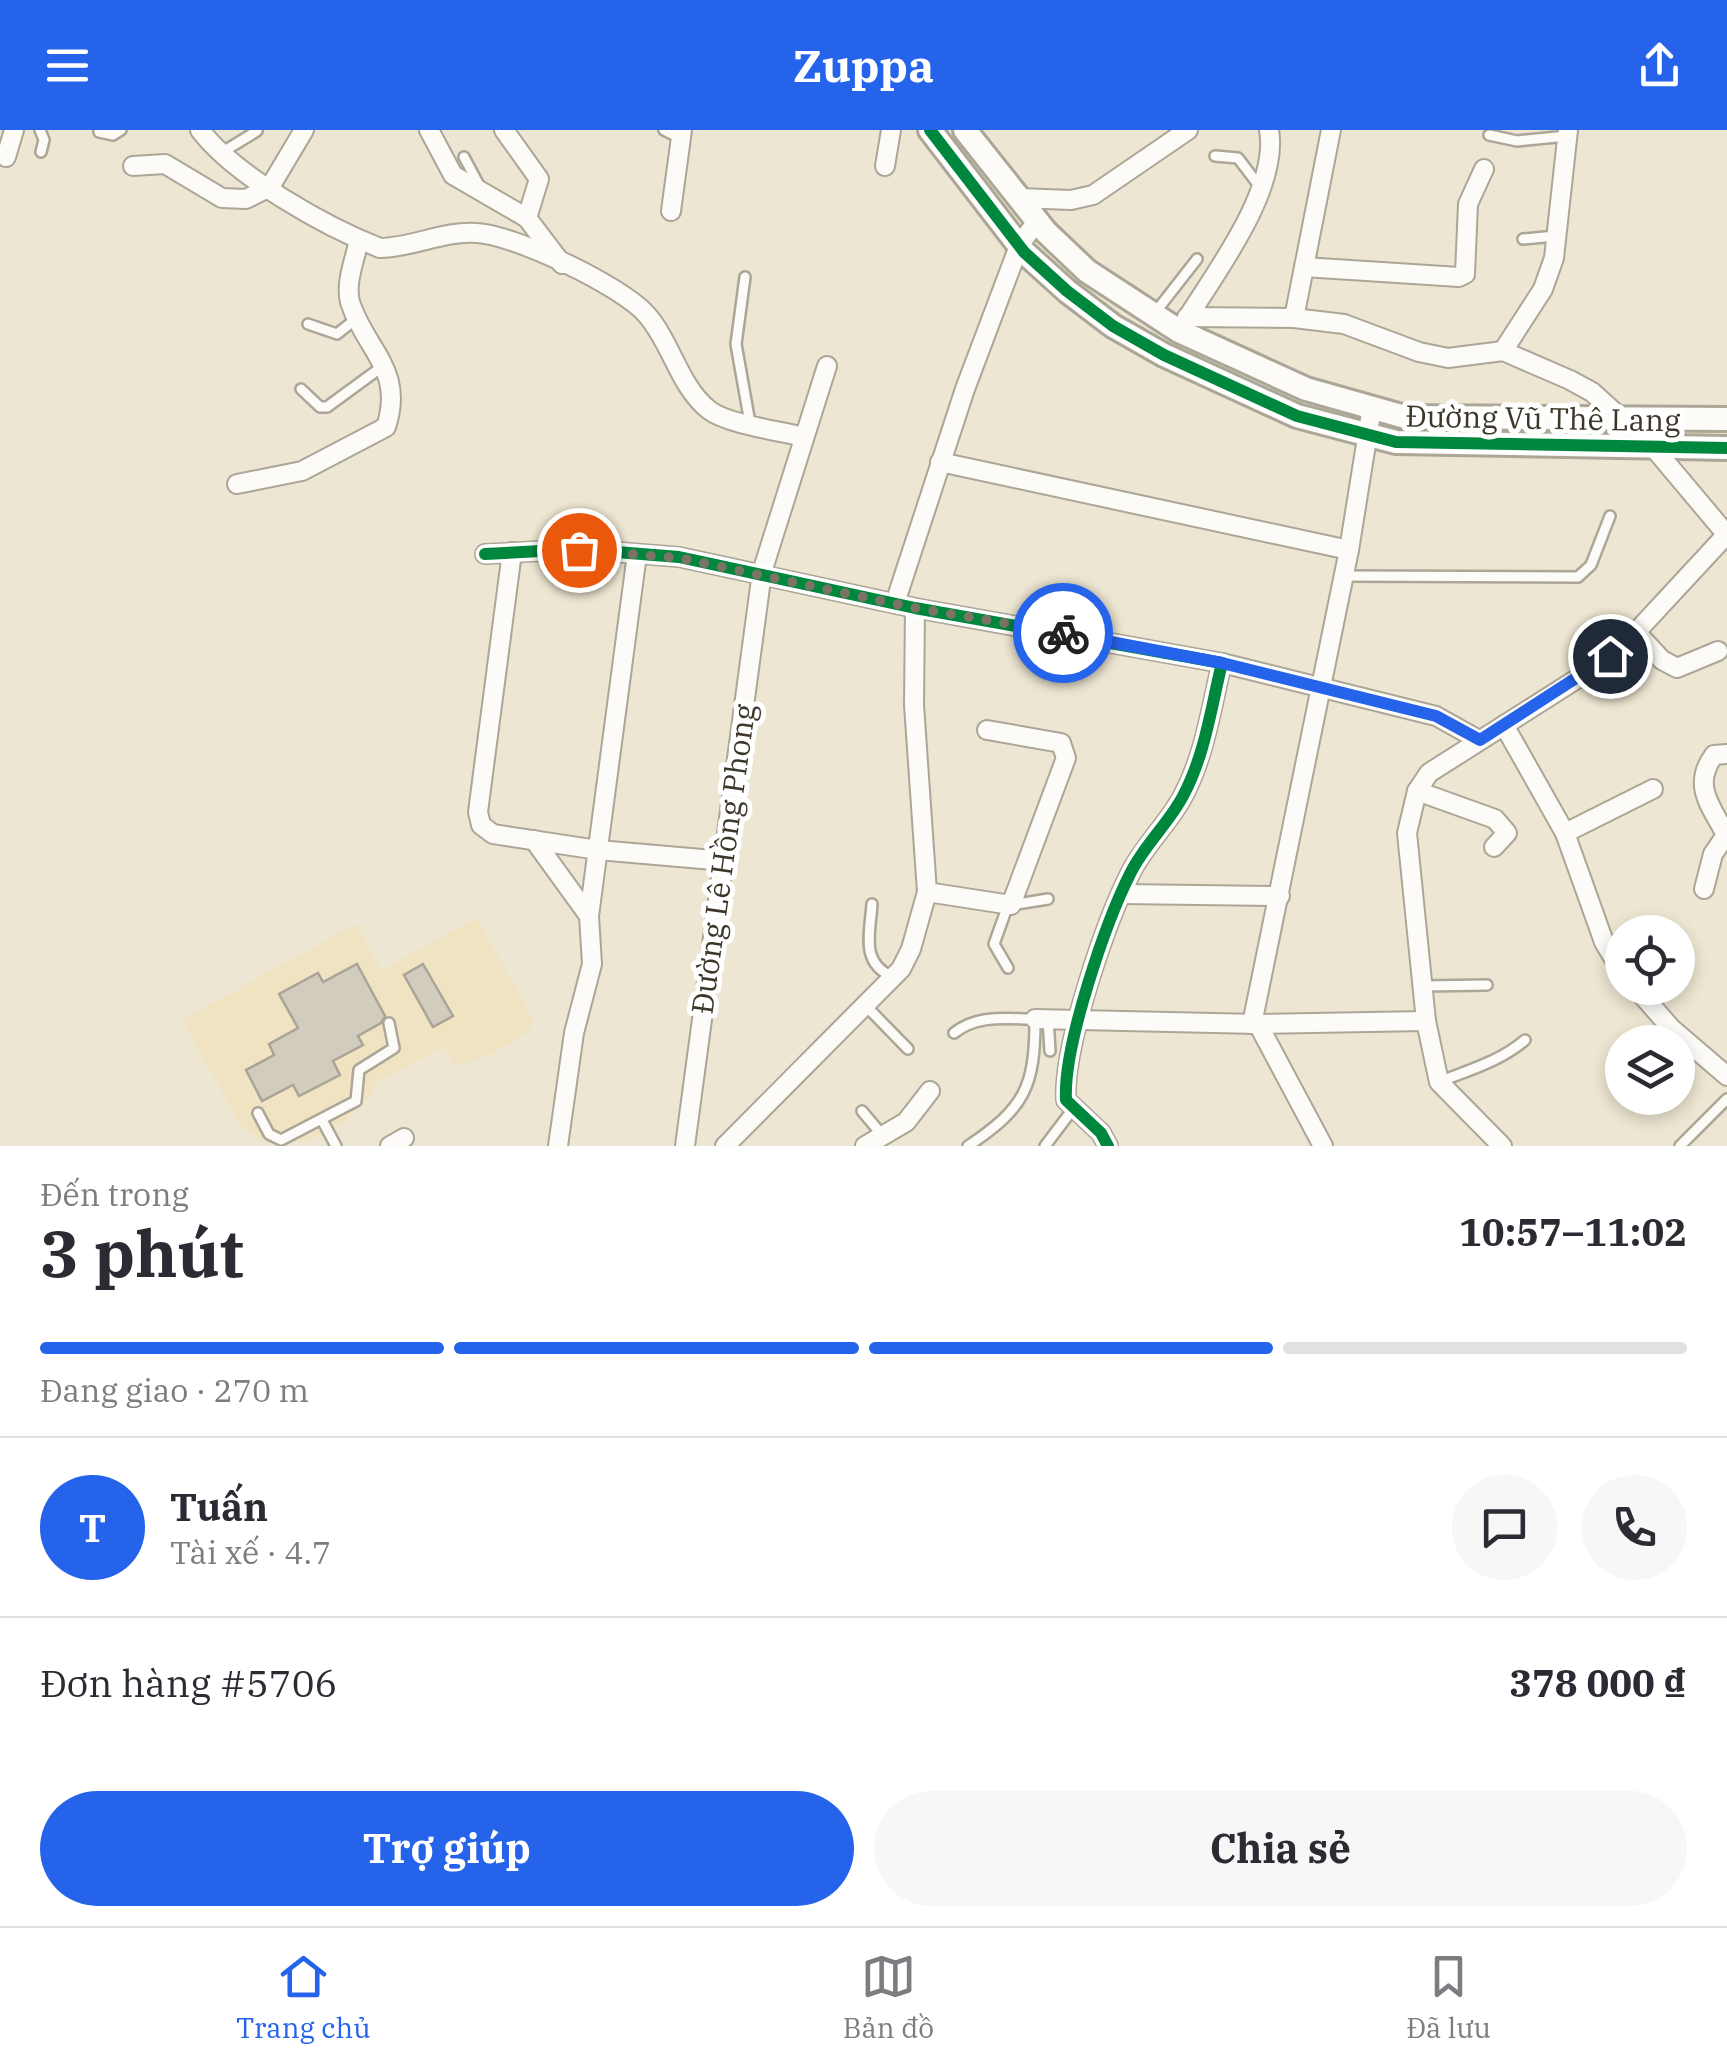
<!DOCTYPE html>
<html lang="vi">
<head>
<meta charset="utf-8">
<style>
  :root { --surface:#fff; --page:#f7f7f7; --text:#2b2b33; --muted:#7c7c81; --line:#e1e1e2; --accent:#2563eb }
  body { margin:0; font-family:"IBM Plex Serif",serif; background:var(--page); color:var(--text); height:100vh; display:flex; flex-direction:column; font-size:38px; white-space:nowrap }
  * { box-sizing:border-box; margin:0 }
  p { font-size:32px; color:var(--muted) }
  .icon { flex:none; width:55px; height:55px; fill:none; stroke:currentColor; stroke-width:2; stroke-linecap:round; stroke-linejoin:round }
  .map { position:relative; height:1016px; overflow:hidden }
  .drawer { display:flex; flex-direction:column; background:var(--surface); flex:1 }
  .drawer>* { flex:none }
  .buttons { position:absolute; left:1605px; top:785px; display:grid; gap:20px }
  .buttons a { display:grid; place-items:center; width:90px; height:90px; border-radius:50%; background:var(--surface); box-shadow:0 5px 15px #0003; font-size:50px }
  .pin { position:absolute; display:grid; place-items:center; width:85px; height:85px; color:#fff; margin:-42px; border:5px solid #fff; border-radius:50%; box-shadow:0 2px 10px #0007 }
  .courier { position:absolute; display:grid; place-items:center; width:100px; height:100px; margin:-50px; border:8px solid #2563eb; border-radius:50%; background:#fff; color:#222; box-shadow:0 2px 12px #0007 }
  .overview em { font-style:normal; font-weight:800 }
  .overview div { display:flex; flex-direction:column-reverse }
  .overview { display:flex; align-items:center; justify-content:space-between; height:170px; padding:0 40px }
  h1 { font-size:65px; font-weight:800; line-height:75px }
  .bar { display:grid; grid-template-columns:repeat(4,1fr); gap:15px 10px; align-content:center; height:120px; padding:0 40px }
  .bar i { height:12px; border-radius:8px; background:var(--line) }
  .bar .current { background:var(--accent) }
  .bar p { grid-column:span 4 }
  .line { display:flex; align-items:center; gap:25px; padding:0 40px; border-top:2px solid var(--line) }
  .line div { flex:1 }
  .round { display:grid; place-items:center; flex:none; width:105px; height:105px; border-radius:52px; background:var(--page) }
  .button { display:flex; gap:20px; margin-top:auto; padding:20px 40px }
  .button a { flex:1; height:115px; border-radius:60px; background:var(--accent); color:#fff; font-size:40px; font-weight:800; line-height:115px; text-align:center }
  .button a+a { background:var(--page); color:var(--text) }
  header { display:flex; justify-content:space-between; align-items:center; height:130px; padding:0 40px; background:var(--accent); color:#fff; font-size:45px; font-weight:800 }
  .tabs { display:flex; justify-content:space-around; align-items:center; height:140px; border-top:2px solid var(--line); background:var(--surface); font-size:28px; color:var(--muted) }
  .tabs a { display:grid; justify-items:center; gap:5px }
  .tabs .current { color:var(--accent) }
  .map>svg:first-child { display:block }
  .built { fill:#efe3c2 }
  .building { fill:#d1ccbe; stroke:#a9a495; stroke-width:2.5 }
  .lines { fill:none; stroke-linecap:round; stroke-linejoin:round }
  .service-casing { stroke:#aca697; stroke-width:14 }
  .minor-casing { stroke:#aca697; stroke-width:22 }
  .tertiary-casing { stroke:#aca697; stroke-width:28 }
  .service { stroke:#fcfbf8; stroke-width:9 }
  .minor { stroke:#fcfbf8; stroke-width:18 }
  .tertiary { stroke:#fcfbf8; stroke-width:22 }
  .cycleway-casing { stroke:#fff; stroke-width:19 }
  .cycleway { stroke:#00873e; stroke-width:12 }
  .done { stroke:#7a7464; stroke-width:10; stroke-dasharray:0 18 }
  .route { stroke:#2563eb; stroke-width:12 }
  .labels { text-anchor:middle; stroke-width:10; stroke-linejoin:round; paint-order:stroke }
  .street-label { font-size:30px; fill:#3c3729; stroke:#fff }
</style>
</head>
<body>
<header><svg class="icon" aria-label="menu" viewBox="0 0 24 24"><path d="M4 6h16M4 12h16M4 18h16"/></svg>Zuppa<svg class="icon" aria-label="share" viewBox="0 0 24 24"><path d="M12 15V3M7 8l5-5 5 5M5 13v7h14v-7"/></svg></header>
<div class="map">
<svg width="1727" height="1016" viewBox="0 0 1727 1016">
  <rect width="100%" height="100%" fill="#ede6d2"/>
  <path class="built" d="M477,788L532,888L529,901L492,924L464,934L453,933L443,916L377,952L370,967L343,993L307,1011L269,1014L242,997L182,890L356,794L382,840Z"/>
  <g class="building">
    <path d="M357,834L385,886L381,893L358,906L363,915L333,931L340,945L299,966L293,955L262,971L246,940L274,925L269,914L298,898L279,864L318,843L323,852Z"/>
    <path d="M423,834L453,886L433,897L404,845Z"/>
  </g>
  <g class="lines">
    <defs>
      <g id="service">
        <path d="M40,0L44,10L41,22"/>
        <path d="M664,0L678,7"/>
        <path d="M99,2L113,5L121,0"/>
        <path d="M1489,5L1517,11L1567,6"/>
        <path d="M221,23L257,1"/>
        <path d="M1215,26L1238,28L1260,57"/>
        <path d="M464,27L480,57"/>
        <path d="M1523,109L1555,106"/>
        <path d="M745,147L736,214L750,293"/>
        <path d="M1154,184L1197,129"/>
        <path d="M308,194L337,204L357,188"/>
        <path d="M301,259L320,277H327L383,236"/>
        <path d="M1344,446L1578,447L1591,435L1610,386"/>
        <path d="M872,774C870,804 860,833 893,847"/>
        <path d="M1011,775L1048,769"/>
        <path d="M1008,838L994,814L1008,775"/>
        <path d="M1424,856L1487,855"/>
        <path d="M865,875L908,919"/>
        <path d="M1048,888L1050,921"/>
        <path d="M954,903C978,884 1006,889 1035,889C1035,957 1025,978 968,1016"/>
        <path d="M1660,912L1671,898"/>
        <path d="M1439,952C1469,940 1501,931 1525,910"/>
        <path d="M862,981L883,1006"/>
        <path d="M258,983L269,1004L281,1010L356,971L359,940L394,918L389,893"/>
        <path d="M322,990L336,1016"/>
        <path d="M1045,1016L1073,979"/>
        <path d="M1680,1016L1727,969"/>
      </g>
      <g id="minor">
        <path d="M200,0C235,46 326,97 380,118C412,118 445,100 477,103C515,105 622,156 647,185C672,214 679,256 709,280C727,294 780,301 804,307"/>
        <path d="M429,0L453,45L527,88L562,134"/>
        <path d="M504,0L539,49L527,88"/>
        <path d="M1331,0L1294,188L1344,194L1419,222L1448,228L1503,221L1570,250L1592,262L1653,317L1727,405"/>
        <path d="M6,27L14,0"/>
        <path d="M133,36L165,34L222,68L246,69L270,57L304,0"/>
        <path d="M885,36L891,0"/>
        <path d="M1019,68L1071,70L1093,65L1188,0"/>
        <path d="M671,81L682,0"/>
        <path d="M1304,137L1459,147L1465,144L1468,74L1484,39"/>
        <path d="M1187,187L1294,188"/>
        <path d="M1179,201C1210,150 1280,61 1269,0"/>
        <path d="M1503,221L1543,159L1554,128L1568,0"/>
        <path d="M940,332L1349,420"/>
        <path d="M237,354L302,341L386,297C405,239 365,220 350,172C345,153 355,129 359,110"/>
        <path d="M512,422L478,682L481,695L493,704L598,720L725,731"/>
        <path d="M485,424L579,419L679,427L915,478L1222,533C1211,578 1205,625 1183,666C1169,693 1145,714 1131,742C1106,791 1063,916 1066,970L1101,1003L1108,1016"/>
        <path d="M895,473L965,259L1019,116L1037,91"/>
        <path d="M1636,502L1662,530L1677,538L1718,521"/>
        <path d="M1222,533L1436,586L1479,610"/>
        <path d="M1504,595L1565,703L1604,812L1622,842"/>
        <path d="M1417,661L1495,689L1507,703L1494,717"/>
        <path d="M1565,703L1653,659"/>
        <path d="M534,710L589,786"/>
        <path d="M1704,759L1713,724L1726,705C1712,677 1691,656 1714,625L1727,624"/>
        <path d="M927,762L1011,775L1066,628L1061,613L987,600"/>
        <path d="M1122,764L1280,766"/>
        <path d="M1636,858L1671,898L1727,946"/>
        <path d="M1035,889L1258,894L1426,891"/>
        <path d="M1252,894L1349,420L1372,277"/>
        <path d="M1258,894L1323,1016"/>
        <path d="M390,1016L404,1008"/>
        <path d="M558,1016L574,903L592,834L589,786L637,424"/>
        <path d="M685,1016L762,442L827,236"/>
        <path d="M725,1016L901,839L911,819L927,762L914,575L915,478"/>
        <path d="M865,1016L906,992L930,961"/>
        <path d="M1502,1016L1439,952L1426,891L1407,703L1417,661L1429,643L1594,538L1626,513L1727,404"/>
      </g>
      <g id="tertiary">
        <path d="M930,0L1024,122L1067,161L1113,196L1164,225L1297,286L1396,312L1727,318"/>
        <path d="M965,0L1046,102L1087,141L1179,201L1306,259L1405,287L1727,289"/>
      </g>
    </defs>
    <use href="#service" class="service-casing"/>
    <use href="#minor" class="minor-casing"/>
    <use href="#tertiary" class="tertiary-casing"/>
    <use href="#service" class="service"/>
    <use href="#minor" class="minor"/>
    <use href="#tertiary" class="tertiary"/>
    <defs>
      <g id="cycleway">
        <path d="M930,0L1024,122L1067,161L1113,196L1164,225L1297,286L1396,312L1727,318"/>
        <path d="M485,424L579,419L679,427L915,478L1222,533C1211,578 1205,625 1183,666C1169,693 1145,714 1131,742C1106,791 1063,916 1066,970L1101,1003L1108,1016"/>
      </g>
    </defs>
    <use href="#cycleway" class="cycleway-casing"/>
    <use href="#cycleway" class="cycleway"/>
  </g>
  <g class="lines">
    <path class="done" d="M579,420L679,428L915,478L1063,503"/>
    <path class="route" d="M1063,503L1222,533L1436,586L1480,610L1610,526"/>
  </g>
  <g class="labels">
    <g class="street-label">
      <text transform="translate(1543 289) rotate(1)" y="10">Đường Vũ Thê Lang</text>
      <text transform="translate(724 729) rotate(-82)" y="10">Đường Lê Hồng Phong</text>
    </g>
  </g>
</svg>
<div class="buttons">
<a><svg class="icon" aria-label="locate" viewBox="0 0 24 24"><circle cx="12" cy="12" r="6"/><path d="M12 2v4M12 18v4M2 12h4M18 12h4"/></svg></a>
<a><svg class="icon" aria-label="layers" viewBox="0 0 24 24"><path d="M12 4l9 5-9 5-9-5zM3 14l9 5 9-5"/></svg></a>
</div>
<div class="pin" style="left:579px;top:420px;background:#ea580c"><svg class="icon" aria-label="bag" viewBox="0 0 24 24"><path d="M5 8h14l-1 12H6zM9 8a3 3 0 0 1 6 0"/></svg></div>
<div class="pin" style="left:1610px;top:526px;background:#1f2937"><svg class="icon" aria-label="home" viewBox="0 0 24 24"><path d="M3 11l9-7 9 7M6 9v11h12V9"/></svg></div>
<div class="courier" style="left:1063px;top:503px"><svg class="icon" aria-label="bike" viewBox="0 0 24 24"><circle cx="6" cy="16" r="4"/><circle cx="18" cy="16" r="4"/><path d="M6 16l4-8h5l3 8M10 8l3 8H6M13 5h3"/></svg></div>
</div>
<section class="drawer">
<div class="overview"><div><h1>3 phút</h1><p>Đến trong</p></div><em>10:57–11:02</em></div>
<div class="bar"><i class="current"></i><i class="current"></i><i class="current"></i><i></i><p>Đang giao · 270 m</p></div>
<div class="line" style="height:180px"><b class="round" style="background:var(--accent);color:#fff">T</b><div><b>Tuấn</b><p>Tài xế · 4.7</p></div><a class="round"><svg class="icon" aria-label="chat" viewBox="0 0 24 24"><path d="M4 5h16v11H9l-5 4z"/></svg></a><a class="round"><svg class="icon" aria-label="phone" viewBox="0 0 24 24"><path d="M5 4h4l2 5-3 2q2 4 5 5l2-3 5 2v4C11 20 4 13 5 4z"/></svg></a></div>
<div class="line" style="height:130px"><div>Đơn hàng #5706</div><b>378 000 ₫</b></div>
<div class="button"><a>Trợ giúp</a><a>Chia sẻ</a></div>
</section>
<nav class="tabs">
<a class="current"><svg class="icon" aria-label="home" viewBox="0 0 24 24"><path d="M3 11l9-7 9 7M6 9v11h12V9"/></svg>Trang chủ</a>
<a><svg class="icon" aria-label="map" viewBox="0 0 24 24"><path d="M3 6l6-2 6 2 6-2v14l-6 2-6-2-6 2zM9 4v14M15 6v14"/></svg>Bản đồ</a>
<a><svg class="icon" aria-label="saved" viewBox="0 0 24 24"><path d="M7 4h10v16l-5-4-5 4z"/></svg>Đã lưu</a>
</nav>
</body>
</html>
